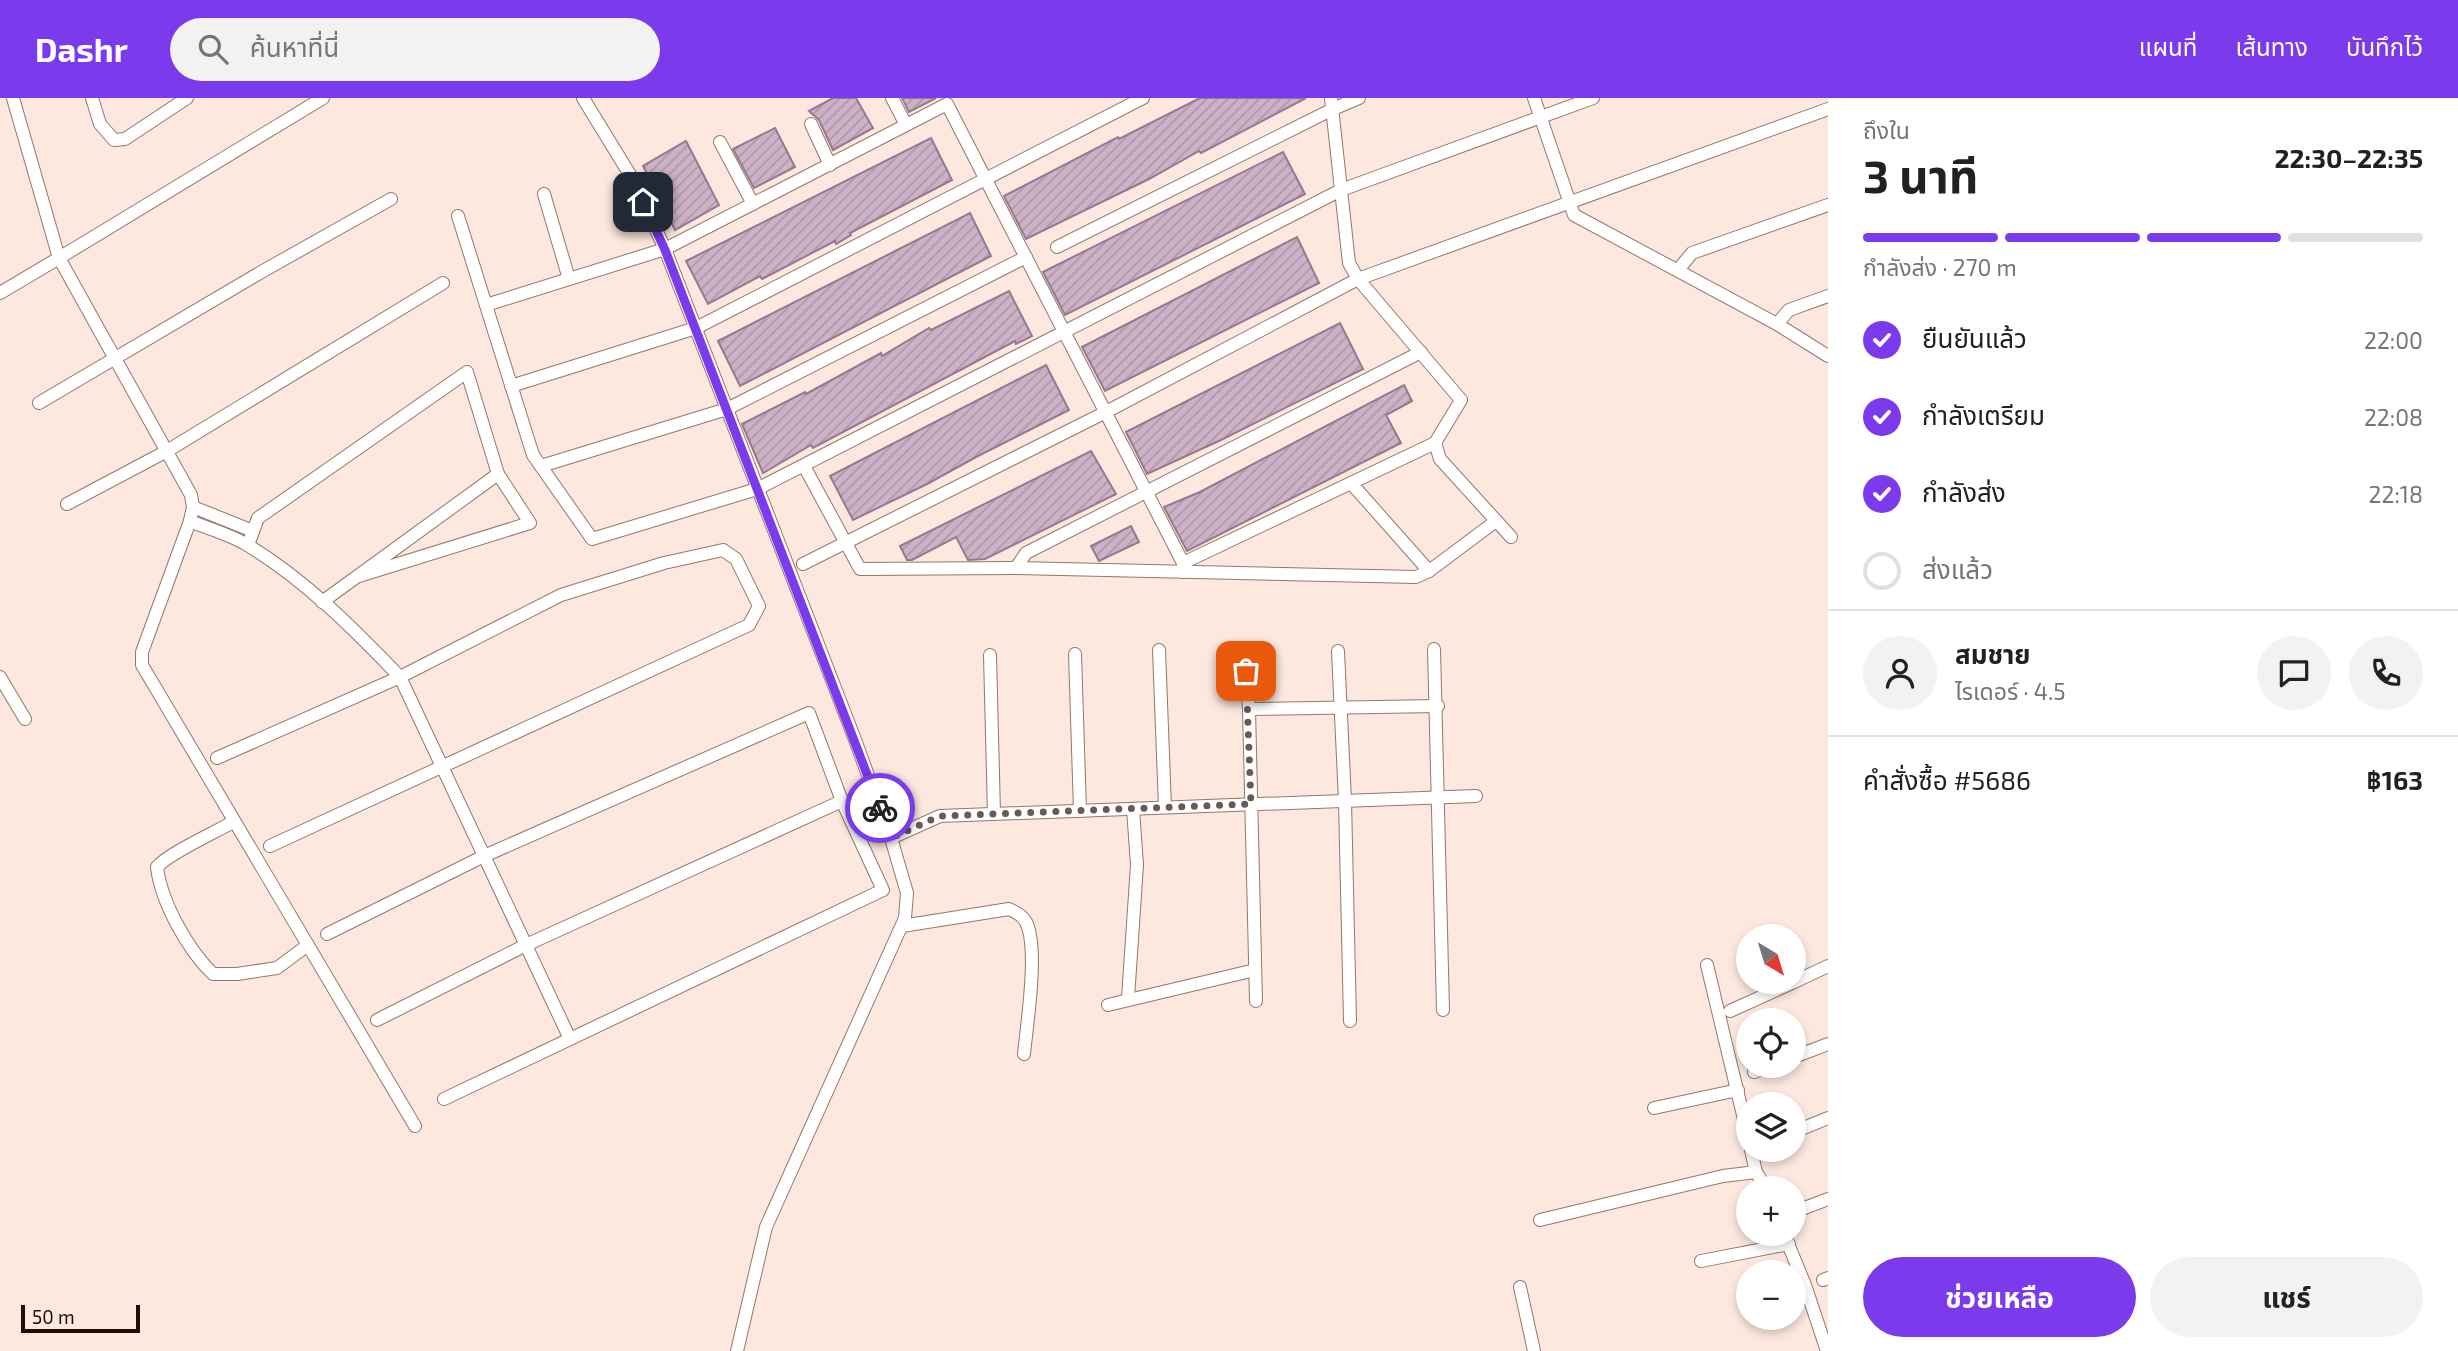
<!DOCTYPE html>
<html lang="th">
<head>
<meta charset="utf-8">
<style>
  :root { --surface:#fff; --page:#f2f2f2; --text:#202124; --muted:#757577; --line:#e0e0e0; --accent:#7c3aed }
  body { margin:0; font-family:"Exo 2","Noto Sans Thai",sans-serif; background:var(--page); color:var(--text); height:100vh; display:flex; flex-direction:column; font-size:26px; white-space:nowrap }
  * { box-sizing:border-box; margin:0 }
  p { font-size:23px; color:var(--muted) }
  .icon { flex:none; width:38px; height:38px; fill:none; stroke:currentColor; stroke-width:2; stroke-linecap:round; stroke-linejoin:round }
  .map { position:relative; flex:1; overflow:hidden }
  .sheet { display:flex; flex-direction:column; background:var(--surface); width:630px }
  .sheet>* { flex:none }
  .needle { width:46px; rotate:142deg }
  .buttons { position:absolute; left:1736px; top:826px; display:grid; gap:14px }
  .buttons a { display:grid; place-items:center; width:70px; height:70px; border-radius:50%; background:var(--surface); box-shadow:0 4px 10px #0003; font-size:35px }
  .scale { position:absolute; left:21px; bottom:18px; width:119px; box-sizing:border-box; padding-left:7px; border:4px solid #1a0f09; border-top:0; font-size:19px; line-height:24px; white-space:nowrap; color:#1a0f09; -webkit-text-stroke:5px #fce8de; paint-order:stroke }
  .pin { position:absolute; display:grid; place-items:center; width:60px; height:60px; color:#fff; margin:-30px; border-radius:14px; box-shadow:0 4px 10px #0006 }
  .courier { position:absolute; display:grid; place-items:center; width:70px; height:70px; margin:-35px; border:5px solid #7c3aed; border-radius:50%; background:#fff; color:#222; box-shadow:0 2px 9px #0007 }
  .headline em { font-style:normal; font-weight:700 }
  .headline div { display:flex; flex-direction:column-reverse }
  .headline { display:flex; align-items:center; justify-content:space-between; height:119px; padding:0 35px }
  h1 { font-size:46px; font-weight:700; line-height:52px }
  .bar { display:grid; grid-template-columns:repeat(4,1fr); gap:10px 7px; align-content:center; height:84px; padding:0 35px }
  .bar i { height:9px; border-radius:5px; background:var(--line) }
  .bar .selected { background:var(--accent) }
  .bar p { grid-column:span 4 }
  .line { display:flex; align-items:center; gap:18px; padding:0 35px; border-top:2px solid var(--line) }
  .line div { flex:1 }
  .round { display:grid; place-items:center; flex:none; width:74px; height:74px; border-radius:37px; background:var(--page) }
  ol { padding:0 35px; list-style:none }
  li { display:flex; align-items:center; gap:21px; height:77px }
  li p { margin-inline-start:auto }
  li .icon { padding:7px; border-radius:50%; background:var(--accent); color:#fff; stroke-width:4 }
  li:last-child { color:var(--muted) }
  li i { width:38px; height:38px; border:4px solid var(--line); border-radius:50% }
  .primary-button { display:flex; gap:14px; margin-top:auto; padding:14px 35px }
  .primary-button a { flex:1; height:80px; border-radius:42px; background:var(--accent); color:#fff; font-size:28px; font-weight:700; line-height:80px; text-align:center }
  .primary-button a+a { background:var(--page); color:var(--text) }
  header { display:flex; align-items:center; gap:42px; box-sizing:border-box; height:98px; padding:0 35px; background:var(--accent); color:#fff }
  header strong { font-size:33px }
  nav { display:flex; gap:38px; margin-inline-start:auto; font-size:24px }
  .search { width:490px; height:63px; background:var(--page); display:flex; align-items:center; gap:18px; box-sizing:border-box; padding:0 24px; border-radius:38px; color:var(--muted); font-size:26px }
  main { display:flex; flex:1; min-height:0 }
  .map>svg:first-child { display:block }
  .building { fill:url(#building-hatch); stroke:#937a8f; stroke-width:2 }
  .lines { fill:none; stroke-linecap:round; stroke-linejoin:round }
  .minor-casing { stroke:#957769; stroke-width:14 }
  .minor { stroke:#fff; stroke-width:12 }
  .done { stroke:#695b54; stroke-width:7; stroke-dasharray:0 12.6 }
  .route { stroke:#7c3aed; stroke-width:9 }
</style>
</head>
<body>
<header>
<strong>Dashr</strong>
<div class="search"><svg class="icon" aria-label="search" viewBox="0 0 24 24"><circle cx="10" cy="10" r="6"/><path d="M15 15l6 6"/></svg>ค้นหาที่นี่</div>
<nav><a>แผนที่</a><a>เส้นทาง</a><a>บันทึกไว้</a></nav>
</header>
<main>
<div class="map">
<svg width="1828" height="1253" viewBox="0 0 1828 1253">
  <defs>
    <pattern id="building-hatch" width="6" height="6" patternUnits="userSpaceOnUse" patternTransform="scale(1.75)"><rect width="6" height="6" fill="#ccb1c7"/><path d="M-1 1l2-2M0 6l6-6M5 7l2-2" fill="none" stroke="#af97aa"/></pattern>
  </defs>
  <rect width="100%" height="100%" fill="#fce8de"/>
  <g class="building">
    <path d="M833,0H856L873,30L833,52L819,22L809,13Z"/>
    <path d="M902,0H936L909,14Z"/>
    <path d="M1200,0H1306L1201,55L1199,53L1149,81L1026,141L1004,98L1118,39L1119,41Z"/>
    <path d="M775,30L795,69L754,90L733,51Z"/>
    <path d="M931,40L952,82L850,135L851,137L836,146L835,143L762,181L760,178L708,206L686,163Z"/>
    <path d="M686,43L719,107L675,132L643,68Z"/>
    <path d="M1283,54L1305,96L1065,217L1043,174Z"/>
    <path d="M970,115L991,158L740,288L718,243Z"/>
    <path d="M1297,139L1319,185L1105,293L1082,249Z"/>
    <path d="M1009,193L1032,238L1016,246L1015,243L813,350L811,347L763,375L742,326L805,294L806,296L881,255L882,258L929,230L931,232Z"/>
    <path d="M1340,225L1363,271L1221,342L1147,376L1126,334Z"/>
    <path d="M1046,267L1069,312L978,358L927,386L853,422L830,378Z"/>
    <path d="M1404,287L1412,303L1386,317L1401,345L1187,453L1164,409L1200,394Z"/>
    <path d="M1091,353L1116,396L985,461L968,462L956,439L912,462H907L900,448Z"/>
    <path d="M1131,428L1139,444L1099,463L1091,448Z"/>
  </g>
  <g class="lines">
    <defs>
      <g id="minor">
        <path d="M13,0L59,160L323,0"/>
        <path d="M92,0L100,26L114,42L125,41L187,0"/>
        <path d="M583,0L632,80L665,151L854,639L891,740L907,795L905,820L766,1129L737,1253"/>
        <path d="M892,0L906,27"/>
        <path d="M1534,0L1574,117L1777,226L1828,258"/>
        <path d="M811,26L830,67"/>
        <path d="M720,44L753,106"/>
        <path d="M544,96L569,181"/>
        <path d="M458,118L533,357L592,441L757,391L1341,92L1593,0"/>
        <path d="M1057,149L1333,11L1359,0"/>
        <path d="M1678,172L1692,155L1828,107"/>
        <path d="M0,195L59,160L191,397L193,409L190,423L142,554V567L415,1028"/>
        <path d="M486,207L665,151L947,6L1183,465V474"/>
        <path d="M1777,226L1789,212L1828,198"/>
        <path d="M511,288L696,230L1143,0"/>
        <path d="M39,305L263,173L391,101"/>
        <path d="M1435,345L1440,361L1511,439"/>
        <path d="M541,368L727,311L1026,159"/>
        <path d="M804,368L860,471L1016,470L1416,479L1429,473L1496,423"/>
        <path d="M1351,385L1429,473"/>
        <path d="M67,406L167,353L443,185"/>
        <path d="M193,409L253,433"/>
        <path d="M190,423C209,431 232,437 249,448C305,482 354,531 400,579L570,941"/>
        <path d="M248,447L258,420L467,274L498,376"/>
        <path d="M1183,465L1435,345L1461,302L1358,181L1349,165L1331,0"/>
        <path d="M803,466L1106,314L1358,181L1828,11"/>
        <path d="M1016,470L1026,455L1421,254"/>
        <path d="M322,504L498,376L530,425L359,478"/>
        <path d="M1434,551L1443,912"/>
        <path d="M1159,552L1165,709"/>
        <path d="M1338,553L1345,703L1350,923"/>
        <path d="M1245,554L1249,611L1256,903"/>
        <path d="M1075,556L1080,713"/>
        <path d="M990,557L994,716"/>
        <path d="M0,579L25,621"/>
        <path d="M1249,611L1438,608"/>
        <path d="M217,660L400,579L561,497L664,465L723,452L736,461L759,508L749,527L270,748"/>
        <path d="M233,724C214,735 169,755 157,769C161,804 188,852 213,876H237L277,870L308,847"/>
        <path d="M891,740L940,718L1476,698"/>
        <path d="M902,828L1009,811C1017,815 1022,817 1026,824C1039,850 1027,925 1024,956"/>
        <path d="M327,836L484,758L809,615L842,703L883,792L444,1001"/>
        <path d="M1707,867L1748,1038"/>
        <path d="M1794,884L1828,868"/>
        <path d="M1128,900L1137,767L1133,711"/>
        <path d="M1108,907L1255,872"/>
        <path d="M1730,913L1794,884"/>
        <path d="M377,922L526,847L842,703"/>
        <path d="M1794,959L1828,946"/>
        <path d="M1754,974L1771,968"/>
        <path d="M1654,1010L1738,992"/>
        <path d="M1794,1034L1828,1020"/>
        <path d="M1751,1052L1756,1074"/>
        <path d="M1794,1114L1828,1101"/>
        <path d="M1540,1122L1723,1078L1756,1074L1766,1090"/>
        <path d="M1784,1136L1805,1187L1827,1253"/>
        <path d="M1701,1163L1789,1146"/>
        <path d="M1823,1182L1828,1180"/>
        <path d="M1520,1189L1534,1253"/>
      </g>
    </defs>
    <use href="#minor" class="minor-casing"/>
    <use href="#minor" class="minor"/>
  </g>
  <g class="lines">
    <path class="done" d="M880,710L891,740L940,718L1251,706L1246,573"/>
    <path class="route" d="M643,104L665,152L880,710"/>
  </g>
</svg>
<div class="buttons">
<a><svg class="needle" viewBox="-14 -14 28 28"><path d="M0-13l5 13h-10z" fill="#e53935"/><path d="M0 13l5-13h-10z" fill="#757577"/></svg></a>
<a><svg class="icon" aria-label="locate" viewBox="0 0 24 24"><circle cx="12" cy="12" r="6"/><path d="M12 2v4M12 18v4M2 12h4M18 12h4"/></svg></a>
<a><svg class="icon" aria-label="layers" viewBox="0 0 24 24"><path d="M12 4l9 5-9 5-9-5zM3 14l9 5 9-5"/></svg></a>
<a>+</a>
<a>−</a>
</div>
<div class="scale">50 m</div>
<div class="pin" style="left:1246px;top:573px;background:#ea580c"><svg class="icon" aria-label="bag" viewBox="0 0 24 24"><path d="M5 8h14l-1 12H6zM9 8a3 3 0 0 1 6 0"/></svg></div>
<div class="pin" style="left:643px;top:104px;background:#1f2937"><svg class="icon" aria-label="home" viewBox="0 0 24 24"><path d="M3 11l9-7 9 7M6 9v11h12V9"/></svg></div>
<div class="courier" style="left:880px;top:710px"><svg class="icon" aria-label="bike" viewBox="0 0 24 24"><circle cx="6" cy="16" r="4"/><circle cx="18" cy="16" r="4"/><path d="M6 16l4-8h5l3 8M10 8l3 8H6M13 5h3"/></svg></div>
</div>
<section class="sheet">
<div class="headline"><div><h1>3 นาที</h1><p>ถึงใน</p></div><em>22:30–22:35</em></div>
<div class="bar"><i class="selected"></i><i class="selected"></i><i class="selected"></i><i></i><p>กำลังส่ง · 270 m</p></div>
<ol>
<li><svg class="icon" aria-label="check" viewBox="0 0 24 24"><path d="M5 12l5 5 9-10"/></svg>ยืนยันแล้ว<p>22:00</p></li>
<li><svg class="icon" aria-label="check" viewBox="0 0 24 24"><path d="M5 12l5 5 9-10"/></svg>กำลังเตรียม<p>22:08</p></li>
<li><svg class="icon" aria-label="check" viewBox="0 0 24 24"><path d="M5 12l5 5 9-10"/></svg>กำลังส่ง<p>22:18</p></li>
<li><i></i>ส่งแล้ว</li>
</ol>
<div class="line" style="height:126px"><a class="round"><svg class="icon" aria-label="person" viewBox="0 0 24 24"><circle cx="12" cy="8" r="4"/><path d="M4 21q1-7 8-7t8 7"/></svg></a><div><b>สมชาย</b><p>ไรเดอร์ · 4.5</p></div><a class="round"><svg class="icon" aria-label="chat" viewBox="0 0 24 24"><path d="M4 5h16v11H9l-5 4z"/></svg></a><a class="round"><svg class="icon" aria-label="phone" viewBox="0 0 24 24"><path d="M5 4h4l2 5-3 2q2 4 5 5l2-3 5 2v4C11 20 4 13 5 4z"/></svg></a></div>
<div class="line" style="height:91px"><div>คำสั่งซื้อ #5686</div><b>฿163</b></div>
<div class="primary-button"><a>ช่วยเหลือ</a><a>แชร์</a></div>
</section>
</main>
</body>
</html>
